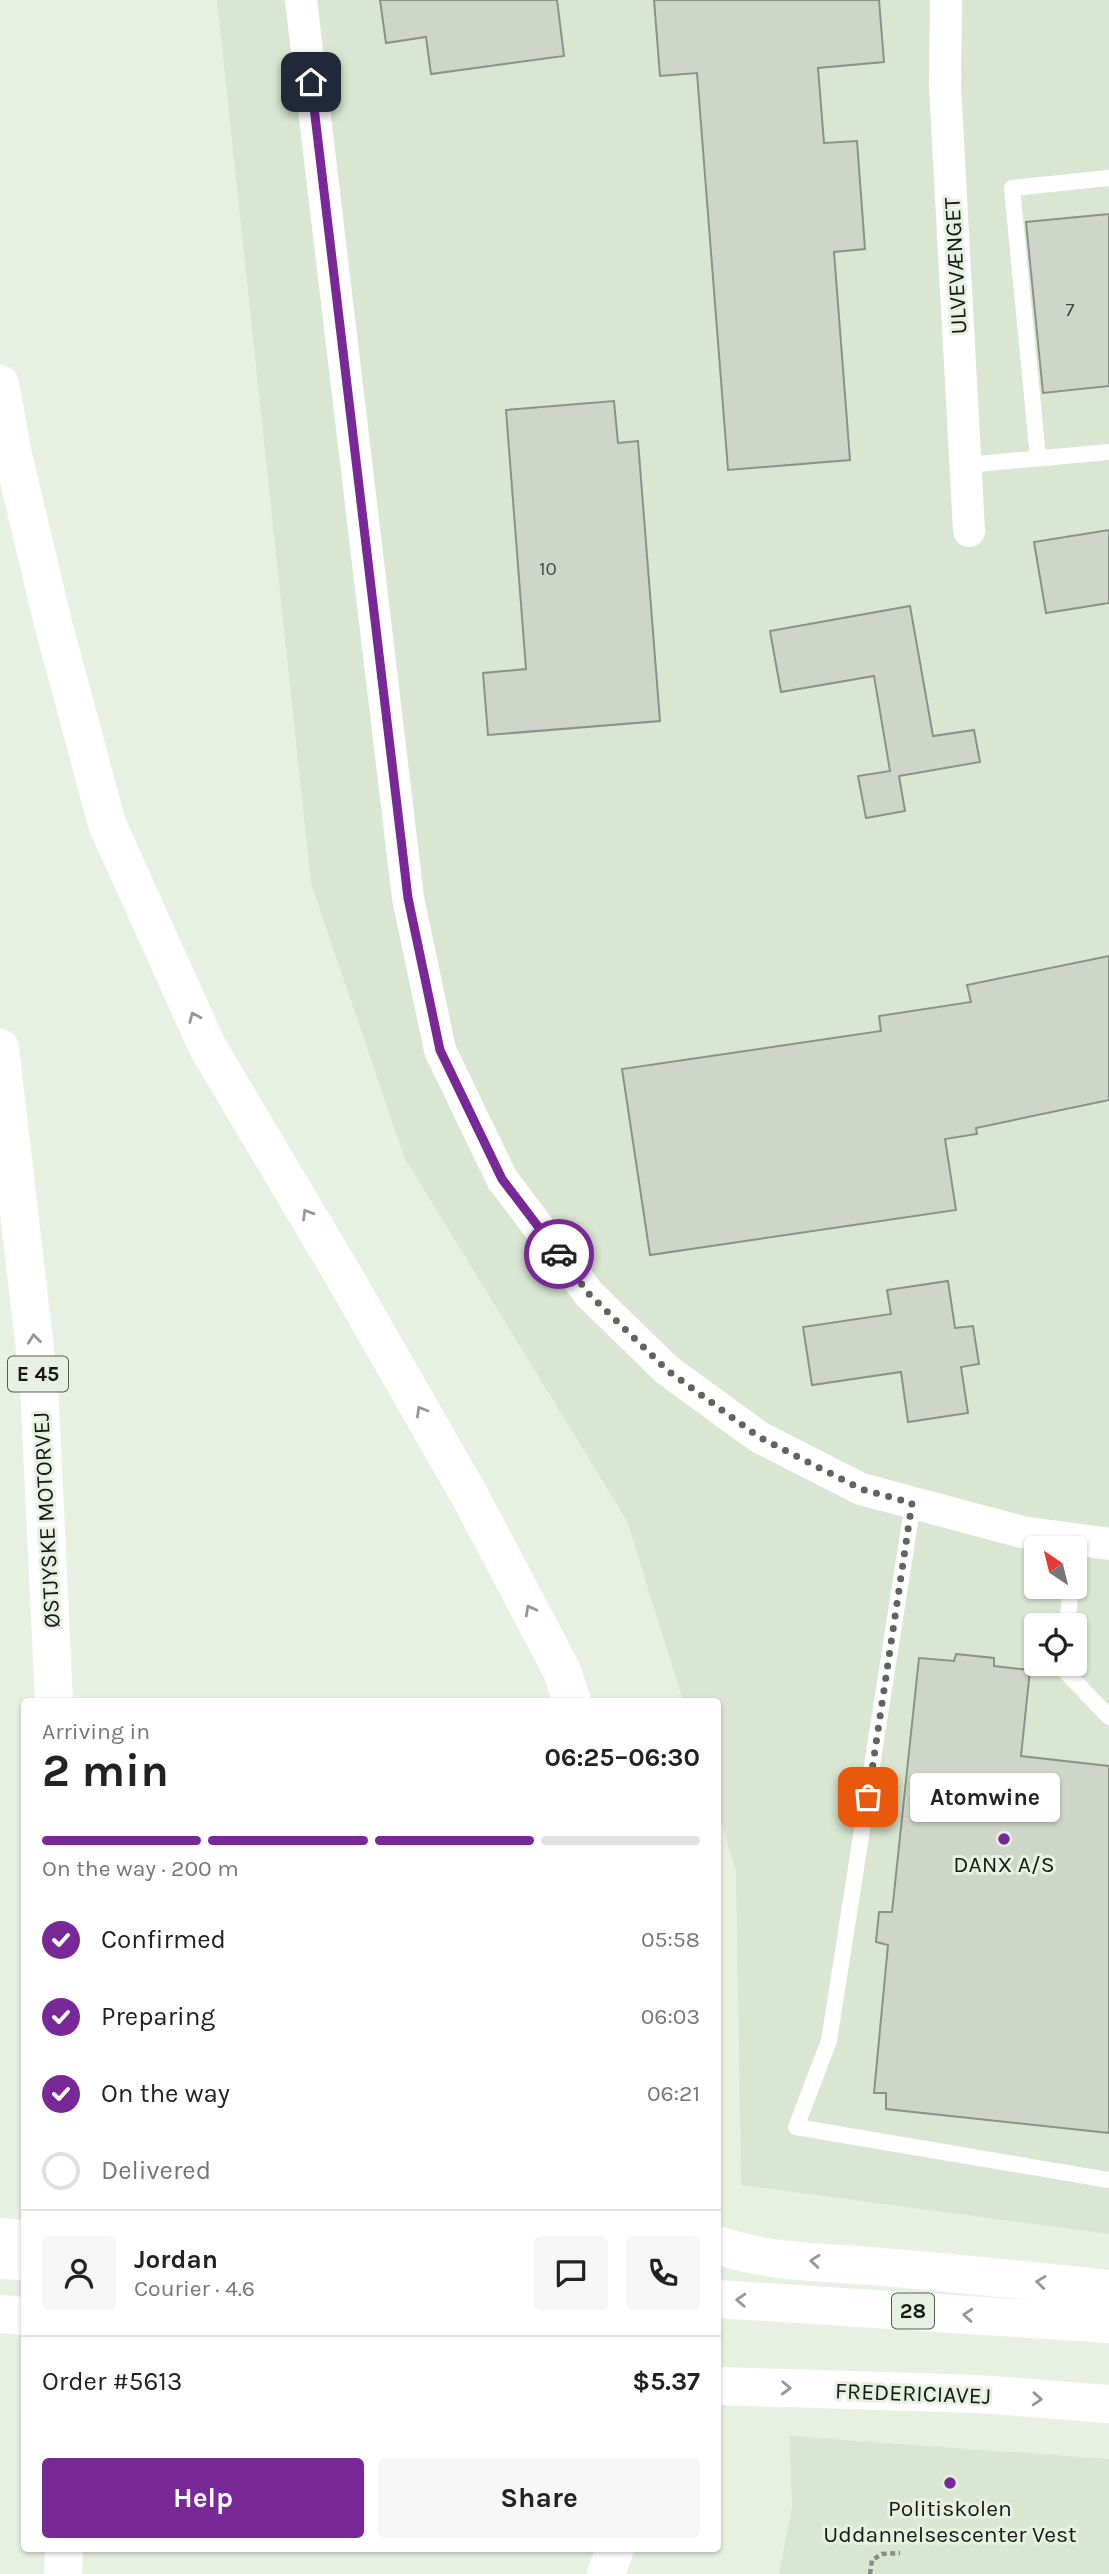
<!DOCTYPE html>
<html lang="en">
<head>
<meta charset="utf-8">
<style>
  :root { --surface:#fff; --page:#f6f6f6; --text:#222; --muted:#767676; --line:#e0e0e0; --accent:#792898 }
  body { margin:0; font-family:Karla,sans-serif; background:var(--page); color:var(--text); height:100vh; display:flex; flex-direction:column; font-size:26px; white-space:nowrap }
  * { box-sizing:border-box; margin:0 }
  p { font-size:23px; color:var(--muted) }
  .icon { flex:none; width:38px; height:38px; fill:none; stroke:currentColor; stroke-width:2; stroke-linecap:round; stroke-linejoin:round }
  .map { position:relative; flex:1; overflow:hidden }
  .panel { position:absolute; left:21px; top:1698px; width:700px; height:854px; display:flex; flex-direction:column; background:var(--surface); border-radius:7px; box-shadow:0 2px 5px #0004 }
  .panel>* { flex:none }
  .needle { width:46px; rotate:325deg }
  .buttons { position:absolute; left:1024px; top:1536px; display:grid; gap:14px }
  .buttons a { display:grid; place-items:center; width:63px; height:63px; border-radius:7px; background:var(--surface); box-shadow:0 2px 5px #0004; font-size:35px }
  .pin { position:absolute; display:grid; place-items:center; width:60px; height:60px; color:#fff; margin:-30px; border-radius:14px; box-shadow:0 4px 10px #0006 }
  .courier { position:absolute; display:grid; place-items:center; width:70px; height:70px; margin:-35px; border:5px solid #792898; border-radius:50%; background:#fff; color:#222; box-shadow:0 2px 9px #0007 }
  .bubble { position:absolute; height:49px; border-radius:7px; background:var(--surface); box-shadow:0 2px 5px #0004; font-size:23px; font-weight:700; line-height:49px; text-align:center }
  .overview em { font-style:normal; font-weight:700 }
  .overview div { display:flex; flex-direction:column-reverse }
  .overview { display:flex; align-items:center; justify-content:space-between; height:119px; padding:0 21px }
  h1 { font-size:46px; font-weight:700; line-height:52px }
  .bar { display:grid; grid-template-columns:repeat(4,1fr); gap:10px 7px; align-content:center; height:84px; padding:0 21px }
  .bar i { height:9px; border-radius:5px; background:var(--line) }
  .bar .active { background:var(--accent) }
  .bar p { grid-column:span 4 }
  .line { display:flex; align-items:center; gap:18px; padding:0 21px; border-top:2px solid var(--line) }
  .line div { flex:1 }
  .round { display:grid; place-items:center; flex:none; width:74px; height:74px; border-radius:7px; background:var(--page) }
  ol { padding:0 21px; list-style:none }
  li { display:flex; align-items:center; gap:21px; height:77px }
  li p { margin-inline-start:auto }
  li .icon { padding:7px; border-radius:50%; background:var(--accent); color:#fff; stroke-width:4 }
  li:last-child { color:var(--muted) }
  li i { width:38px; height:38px; border:4px solid var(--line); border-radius:50% }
  .action { display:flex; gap:14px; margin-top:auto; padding:14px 21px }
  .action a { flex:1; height:80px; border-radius:7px; background:var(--accent); color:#fff; font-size:28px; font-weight:700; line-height:80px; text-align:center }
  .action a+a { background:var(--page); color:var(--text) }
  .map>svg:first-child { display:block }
  .built { fill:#d9e7d2; fill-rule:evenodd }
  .building { fill:#cdd6c8; stroke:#8a9385; stroke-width:2 }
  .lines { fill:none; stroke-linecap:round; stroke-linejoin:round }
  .path { stroke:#878e83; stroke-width:4.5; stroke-dasharray:5 3.5; stroke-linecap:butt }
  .service { stroke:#fff; stroke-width:16 }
  .minor { stroke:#fff; stroke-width:32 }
  .primary { stroke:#fff; stroke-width:38 }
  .motorway { stroke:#fff; stroke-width:38 }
  .oneway { stroke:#969895 }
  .done { stroke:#5f655c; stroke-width:7; stroke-dasharray:0 12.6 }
  .route { stroke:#792898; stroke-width:9 }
  .poi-dot { fill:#792898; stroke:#e7f1e2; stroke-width:2.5 }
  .labels { text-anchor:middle; stroke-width:6; stroke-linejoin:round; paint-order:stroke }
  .number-label { font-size:19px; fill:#444841 }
  .shield { fill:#e7f1e2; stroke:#555a52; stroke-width:2 }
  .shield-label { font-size:21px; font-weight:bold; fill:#161914 }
  .street-label { font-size:23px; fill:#161914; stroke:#e7f1e2 }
  .poi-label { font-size:23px; fill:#161914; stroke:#e7f1e2 }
</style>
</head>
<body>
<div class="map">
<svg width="1109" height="2574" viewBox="0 0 1109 2574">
  <rect width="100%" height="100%" fill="#e7f1e2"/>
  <g class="built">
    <path d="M217,0H1109V2234L741,2185L736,1871L718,1811V1701H683L627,1521L404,1157L311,883ZM1036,1549H1074V1587H1036ZM1036,1626H1074V1664H1036Z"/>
    <path d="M789,2436L1109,2459V2574H779L792,2507Z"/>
  </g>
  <g class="building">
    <path d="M380,0H557L564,56L431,74L426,37L386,43Z"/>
    <path d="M654,0H879L884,62L818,68L824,143L857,141L865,249L834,252L850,460L728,470L697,73L660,76Z"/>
    <path d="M1109,214V386L1043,393L1026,222Z"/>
    <path d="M614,401L618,443L638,441L660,721L488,735L483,673L526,669L506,410Z"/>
    <path d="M1109,530V603L1046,613L1034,542Z"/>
    <path d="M910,606L933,736L974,730L980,762L899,776L905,811L866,818L858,776L890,771L874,676L781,692L770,631Z"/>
    <path d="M1109,956V1100L976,1128L977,1134L945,1139L956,1210L650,1255L622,1069L881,1031L879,1016L971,1002L967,985Z"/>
    <path d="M948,1281L955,1328L973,1326L979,1364L961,1367L968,1413L908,1422L901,1372L812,1385L803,1327L891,1314L887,1290Z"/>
    <path d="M956,1654L994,1658V1666L1030,1670L1021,1756L1109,1766V2133L886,2109V2093H874L888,1945L876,1942L879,1912H892L919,1658L954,1661Z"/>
  </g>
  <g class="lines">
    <path class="path" d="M870,2574L872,2560L882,2554L900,2553"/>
    <g class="service">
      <path d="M1038,458L1012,188L1109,178"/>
      <path d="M966,465L1109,452"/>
      <path d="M913,1503L829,2041L796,2127L1109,2180"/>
      <path d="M1067,1626L1071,1587"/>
      <path d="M1064,1664L1063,1669L1109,1717"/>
    </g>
    <g class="minor">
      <path d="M301,0L408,898L440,1050L502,1179L589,1294L667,1370L759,1437L861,1489L1022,1532L1109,1544"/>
      <path d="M946,0L945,86L969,531"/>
    </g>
    <g class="primary">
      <path d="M0,2237L24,2239"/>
      <path d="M718,2299L1109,2324"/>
      <path d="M0,2314L24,2316"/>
      <path d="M718,2386L979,2394L1109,2404"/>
    </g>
    <g class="motorway">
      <path d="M0,384L13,455L53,623L107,824L207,1046L349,1285L472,1500L562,1671L572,1701"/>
      <path d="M0,1048L39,1384L54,1701"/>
      <path d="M718,2245C768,2263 827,2262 881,2267C957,2273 1033,2281 1109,2289"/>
      <path d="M0,2260L24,2261"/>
      <path d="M63,2574L64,2548"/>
      <path d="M606,2574L615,2548"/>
    </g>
  </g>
  <defs><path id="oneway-chevron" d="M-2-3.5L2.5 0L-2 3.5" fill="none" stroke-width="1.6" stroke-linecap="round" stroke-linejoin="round" transform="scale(1.75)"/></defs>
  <g class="oneway">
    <use href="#oneway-chevron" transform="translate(194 1017) rotate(-114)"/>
    <use href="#oneway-chevron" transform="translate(307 1214) rotate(-121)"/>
    <use href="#oneway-chevron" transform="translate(34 1339) rotate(-97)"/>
    <use href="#oneway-chevron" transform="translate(421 1411) rotate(-120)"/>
    <use href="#oneway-chevron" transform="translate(530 1610) rotate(-118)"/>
    <use href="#oneway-chevron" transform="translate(815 2261) rotate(-175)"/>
    <use href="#oneway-chevron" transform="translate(1041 2282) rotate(-173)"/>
    <use href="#oneway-chevron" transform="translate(741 2300) rotate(-177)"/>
    <use href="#oneway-chevron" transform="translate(968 2315) rotate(-176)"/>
    <use href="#oneway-chevron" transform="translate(786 2388) rotate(2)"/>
    <use href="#oneway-chevron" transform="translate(1037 2399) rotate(4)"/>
  </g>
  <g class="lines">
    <path class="done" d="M559,1254L589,1294L667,1370L759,1437L861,1489L912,1503L868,1797"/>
    <path class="route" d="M311,82L408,898L440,1050L502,1179L559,1254"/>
  </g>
  <g class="poi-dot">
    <circle cx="1004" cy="1839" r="7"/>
    <circle cx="950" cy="2483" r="7"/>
  </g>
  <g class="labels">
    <g class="number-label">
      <text x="1070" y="316">7</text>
      <text x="548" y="575">10</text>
    </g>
    <g class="shield">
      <rect x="8" y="1356.5" width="60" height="35" rx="5"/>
      <rect x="892" y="2293.5" width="42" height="35" rx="5"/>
    </g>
    <g class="shield-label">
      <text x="38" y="1381">E 45</text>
      <text x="913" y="2318">28</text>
    </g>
    <g class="street-label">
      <text transform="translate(955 266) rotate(-93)" y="8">ULVEVÆNGET</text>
      <text transform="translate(46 1520) rotate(-93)" y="8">ØSTJYSKE MOTORVEJ</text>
      <text transform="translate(913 2393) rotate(2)" y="8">FREDERICIAVEJ</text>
    </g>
    <g class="poi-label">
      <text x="1004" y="1872">DANX A/S</text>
      <text x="950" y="2516">Politiskolen<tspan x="950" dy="26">Uddannelsescenter Vest</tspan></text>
    </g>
  </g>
</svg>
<div class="buttons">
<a><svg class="needle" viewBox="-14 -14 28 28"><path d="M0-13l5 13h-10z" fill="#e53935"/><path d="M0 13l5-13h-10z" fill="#767676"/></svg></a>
<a><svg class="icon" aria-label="locate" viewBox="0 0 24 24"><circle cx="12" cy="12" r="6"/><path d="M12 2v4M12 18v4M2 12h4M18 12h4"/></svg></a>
</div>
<div class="pin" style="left:868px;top:1797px;background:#ea580c"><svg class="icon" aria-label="bag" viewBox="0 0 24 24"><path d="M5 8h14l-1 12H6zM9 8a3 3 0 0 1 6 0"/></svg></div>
<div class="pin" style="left:311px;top:82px;background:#1f2937"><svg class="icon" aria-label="home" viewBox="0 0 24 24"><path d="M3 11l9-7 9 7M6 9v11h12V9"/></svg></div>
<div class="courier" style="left:559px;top:1254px"><svg class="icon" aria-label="car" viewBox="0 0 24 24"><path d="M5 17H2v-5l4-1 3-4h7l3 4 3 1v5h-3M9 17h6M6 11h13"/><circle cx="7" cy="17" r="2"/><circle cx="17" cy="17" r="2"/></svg></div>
<div class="bubble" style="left:910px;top:1773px;width:150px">Atomwine</div>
<section class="panel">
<div class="overview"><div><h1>2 min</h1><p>Arriving in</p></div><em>06:25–06:30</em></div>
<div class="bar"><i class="active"></i><i class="active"></i><i class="active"></i><i></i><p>On the way · 200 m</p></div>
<ol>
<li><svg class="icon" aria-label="check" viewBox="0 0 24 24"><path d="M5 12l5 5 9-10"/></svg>Confirmed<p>05:58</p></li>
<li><svg class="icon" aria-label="check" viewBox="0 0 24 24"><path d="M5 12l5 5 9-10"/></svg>Preparing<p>06:03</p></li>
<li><svg class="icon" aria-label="check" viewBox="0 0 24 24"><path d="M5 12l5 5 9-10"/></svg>On the way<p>06:21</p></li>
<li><i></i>Delivered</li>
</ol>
<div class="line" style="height:126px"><a class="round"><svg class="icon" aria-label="person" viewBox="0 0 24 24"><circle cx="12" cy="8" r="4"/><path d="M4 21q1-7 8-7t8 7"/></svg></a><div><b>Jordan</b><p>Courier · 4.6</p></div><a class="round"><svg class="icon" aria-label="chat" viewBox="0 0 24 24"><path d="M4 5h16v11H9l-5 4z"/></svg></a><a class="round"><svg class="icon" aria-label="phone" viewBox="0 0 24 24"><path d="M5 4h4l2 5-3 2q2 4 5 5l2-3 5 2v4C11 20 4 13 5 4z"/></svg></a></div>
<div class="line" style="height:91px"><div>Order #5613</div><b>$5.37</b></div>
<div class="action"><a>Help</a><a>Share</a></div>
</section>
</div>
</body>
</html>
